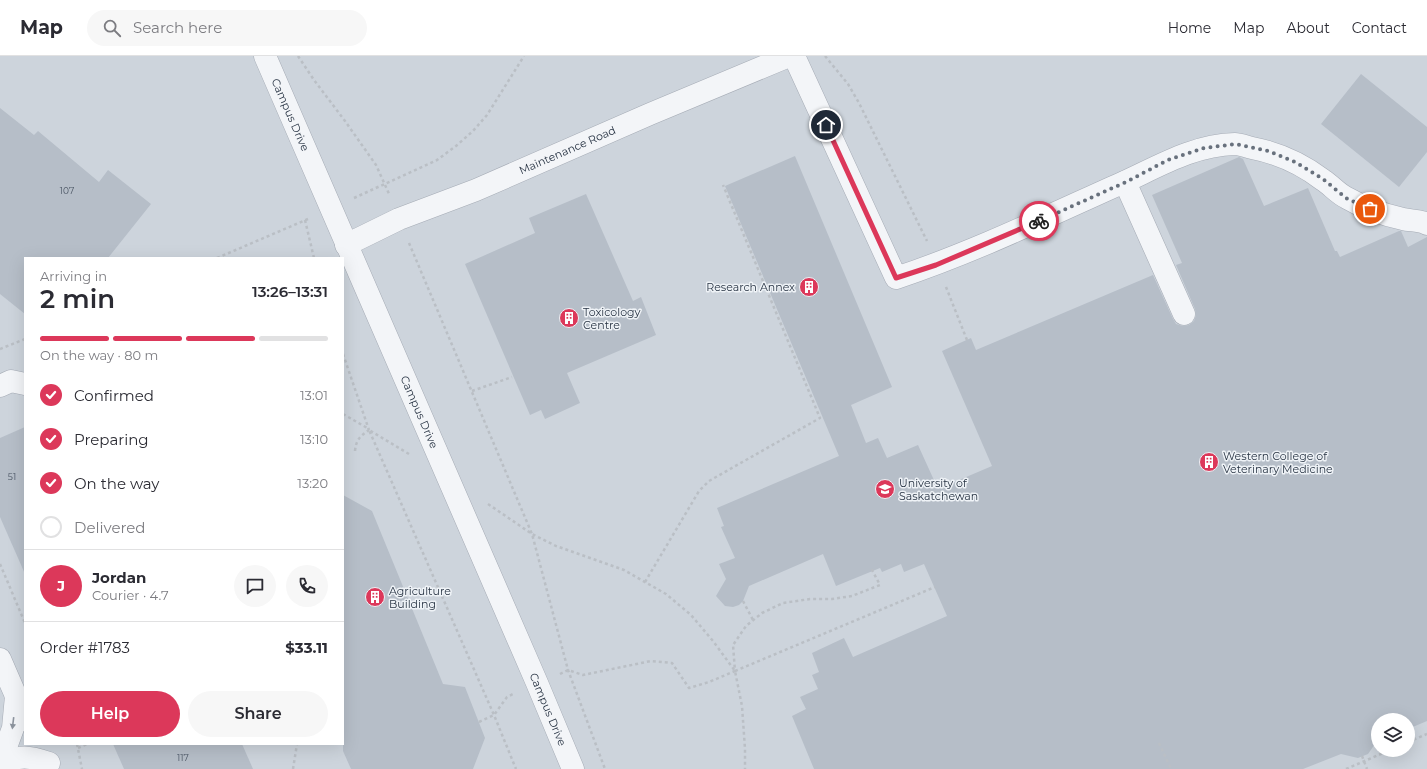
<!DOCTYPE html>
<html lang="en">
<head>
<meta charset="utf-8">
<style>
  :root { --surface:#fff; --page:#f7f7f7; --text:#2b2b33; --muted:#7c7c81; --line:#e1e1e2; --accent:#dc385a }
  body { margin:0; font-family:Montserrat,sans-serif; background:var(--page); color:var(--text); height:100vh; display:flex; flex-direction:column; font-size:15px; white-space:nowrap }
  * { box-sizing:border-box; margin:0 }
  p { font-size:13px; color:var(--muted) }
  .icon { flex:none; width:22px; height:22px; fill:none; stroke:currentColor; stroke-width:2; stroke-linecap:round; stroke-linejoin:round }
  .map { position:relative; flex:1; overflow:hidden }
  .panel { position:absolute; left:24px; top:201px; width:320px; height:488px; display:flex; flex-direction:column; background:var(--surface); border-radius:0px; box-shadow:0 4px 16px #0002 }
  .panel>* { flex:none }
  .tools { position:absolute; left:1371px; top:657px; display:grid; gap:8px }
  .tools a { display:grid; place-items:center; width:44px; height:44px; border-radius:50%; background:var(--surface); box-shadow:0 4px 16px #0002; font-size:20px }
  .pin { position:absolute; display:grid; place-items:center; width:34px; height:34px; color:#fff; margin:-17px; border:2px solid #fff; border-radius:50%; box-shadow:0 1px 4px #0007 }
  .courier { position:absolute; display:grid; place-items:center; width:40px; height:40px; margin:-20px; border:3px solid #dc385a; border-radius:50%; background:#fff; color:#222; box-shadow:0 1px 5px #0007 }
  .overview em { font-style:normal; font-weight:600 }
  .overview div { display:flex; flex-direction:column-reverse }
  .overview { display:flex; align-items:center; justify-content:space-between; height:68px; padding:0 16px }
  h1 { font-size:26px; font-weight:600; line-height:30px }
  .bar { display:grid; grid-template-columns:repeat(4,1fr); gap:6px 4px; align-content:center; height:48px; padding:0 16px }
  .bar i { height:5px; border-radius:3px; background:var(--line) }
  .bar .selected { background:var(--accent) }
  .bar p { grid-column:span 4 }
  .line { display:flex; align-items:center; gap:10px; padding:0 16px; border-top:1px solid var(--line) }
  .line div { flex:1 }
  .round { display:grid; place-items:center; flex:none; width:42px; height:42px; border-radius:21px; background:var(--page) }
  ol { padding:0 16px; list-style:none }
  li { display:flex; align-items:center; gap:12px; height:44px }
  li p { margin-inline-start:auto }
  li .icon { padding:4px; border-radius:50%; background:var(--accent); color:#fff; stroke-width:4 }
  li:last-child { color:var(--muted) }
  li i { width:22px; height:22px; border:2px solid var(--line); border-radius:50% }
  .action { display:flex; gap:8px; margin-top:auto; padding:8px 16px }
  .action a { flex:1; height:46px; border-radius:24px; background:var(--accent); color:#fff; font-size:16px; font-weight:600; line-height:46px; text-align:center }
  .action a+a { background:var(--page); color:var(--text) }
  header { display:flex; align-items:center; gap:24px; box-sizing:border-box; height:56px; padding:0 20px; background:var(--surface); border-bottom:1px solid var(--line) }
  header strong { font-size:19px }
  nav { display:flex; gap:22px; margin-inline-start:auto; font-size:14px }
  .search { width:280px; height:36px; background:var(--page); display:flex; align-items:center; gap:10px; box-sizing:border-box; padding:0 14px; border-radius:22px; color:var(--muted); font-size:15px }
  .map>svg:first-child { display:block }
  .built { fill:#cdd4dc; fill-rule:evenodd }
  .building { fill:#b6bec8 }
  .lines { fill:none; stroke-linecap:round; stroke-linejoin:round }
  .minor-casing { stroke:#a5abb5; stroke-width:23 }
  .path { stroke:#babfc5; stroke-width:2.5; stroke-dasharray:3 3; stroke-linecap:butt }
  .minor { stroke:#f3f5f8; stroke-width:22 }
  .oneway { fill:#8d949e }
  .done { stroke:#68717d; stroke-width:4; stroke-dasharray:0 7.2 }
  .route { stroke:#dc385a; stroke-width:5 }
  .labels { text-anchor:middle; stroke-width:3; stroke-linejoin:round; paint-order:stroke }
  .number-label { font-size:9px; fill:#4b5664 }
  .street-label { font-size:11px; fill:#273343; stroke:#eff3f7 }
  .poi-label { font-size:11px; fill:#273343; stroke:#eff3f7; text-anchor:start }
</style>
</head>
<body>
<header>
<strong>Map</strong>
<div class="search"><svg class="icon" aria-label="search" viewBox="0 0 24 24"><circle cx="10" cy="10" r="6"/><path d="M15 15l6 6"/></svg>Search here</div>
<nav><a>Home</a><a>Map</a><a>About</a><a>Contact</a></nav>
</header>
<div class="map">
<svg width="1427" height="713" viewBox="0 0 1427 713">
  <rect width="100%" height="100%" fill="#e0e4ea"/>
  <path class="built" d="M0,0H1427V713H0ZM25,202H343V688H25ZM1378,664H1408V694H1378Z"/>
  <g class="building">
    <path d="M1361,18L1427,71V96L1399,131L1321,68Z"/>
    <path d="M0,52L34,79L38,75L99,126L108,114L151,148L108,202H25V258L0,238Z"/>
    <path d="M795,100L892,331L851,349L866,387L878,382L887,402L918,389L938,433L992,410L942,295L971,282L976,294L1153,219L1173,263L1176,268L1183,270L1189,269L1194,265L1196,259L1195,253L1176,209L1182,207L1152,139L1239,101L1243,103L1264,150L1308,132L1335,195H1337L1340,201L1399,175H1401L1408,191L1427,181V665L1408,673V664H1378V686L1375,688L1368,698L1358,702L1341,698L1303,713H814L792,660L806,653L800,641L818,633L812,619L819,616L812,597L844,582L853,601L947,560L924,508L904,516L901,508L882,516L880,512L836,530L823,498L749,530L743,545L739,549L733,551L725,550L716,540L726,523L719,508L735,502L721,471L724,470L717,452L839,400L725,130Z"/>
    <path d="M586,138L633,245L641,241L656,279L567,317L580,347L545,363L541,354L530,359L465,208L535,177L529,162Z"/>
    <path d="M25,371V518L0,461V382Z"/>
    <path d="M343,439L372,455L443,628L465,631L485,682L473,713H351L343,695Z"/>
    <path d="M113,688H242L253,713H124Z"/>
  </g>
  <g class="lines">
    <defs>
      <g id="minor">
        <path id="s1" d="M265,0L537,627L573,713"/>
        <path d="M794,0L896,222C971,197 1042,163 1113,131C1153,114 1190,89 1235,88C1240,88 1247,91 1252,92C1278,97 1302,108 1323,124C1331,129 1338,138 1347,142C1364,152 1385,159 1403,163C1411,165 1420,164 1427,168"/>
        <path d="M1125,126L1184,258"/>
        <path id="s2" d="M346,189L399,163L476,134L650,58L789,0"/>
        <path d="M0,330L11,325L25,328"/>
        <path d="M0,603L16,640"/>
        <path d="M0,704L5,694L13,672L16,640L25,664"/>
        <path d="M0,708C20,699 29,700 49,707"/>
      </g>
    </defs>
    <use href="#minor" class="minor-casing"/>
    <g class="path">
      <path d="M298,0L314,24L345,65L376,109L390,140"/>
      <path d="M825,0L848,28L859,47L927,185"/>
      <path d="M354,142L437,104L456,90L473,75L487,59L524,0"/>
      <path d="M305,164L314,202"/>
      <path d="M409,187L532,478L568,614L605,713"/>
      <path d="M217,202L308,163"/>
      <path d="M946,231L967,284"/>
      <path d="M0,293L25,283"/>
      <path d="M343,298L369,374"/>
      <path d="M472,335L512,321"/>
      <path d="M343,358L369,373"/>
      <path d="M355,395C356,384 360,380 369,374"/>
      <path d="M409,398L369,374L494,659L516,713"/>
      <path d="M488,448L532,478L556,490L624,514L666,538L691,559L713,585L735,615L742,650L745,693V713"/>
      <path d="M0,508L25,567"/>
      <path d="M645,526L699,435L709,425L820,362L723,129"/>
      <path d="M743,545L753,564"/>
      <path d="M735,615L935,531"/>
      <path d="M560,618L568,614L583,619L651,605L672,607L689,632L709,626L735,615L733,589L746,570L762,557L783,547L810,543H832L852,540L880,529L871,512"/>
      <path d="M479,666L494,659L507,641L515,637"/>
      <path d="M1408,686L1427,678"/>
      <path d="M1159,687L1171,713"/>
      <path d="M77,688L82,713"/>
      <path d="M78,692L87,688"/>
      <path d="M1362,700L1367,713"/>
      <path d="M293,713L297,688"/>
      <path d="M1346,713L1390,694"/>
    </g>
    <use href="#minor" class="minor"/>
  </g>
  <defs><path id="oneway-solid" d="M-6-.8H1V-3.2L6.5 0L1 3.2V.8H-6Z"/></defs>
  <use class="oneway" href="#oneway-solid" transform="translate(13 667) rotate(97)"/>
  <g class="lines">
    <path class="done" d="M1039,165L1126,126L1168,104L1204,92L1236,88L1268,95L1295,106L1323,123L1346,142L1370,153"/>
    <path class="route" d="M826,69L896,222L936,209L1039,165"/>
  </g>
  <defs>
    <symbol id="building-disc" viewBox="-11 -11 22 22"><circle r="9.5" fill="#dc385a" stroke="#eff3f7"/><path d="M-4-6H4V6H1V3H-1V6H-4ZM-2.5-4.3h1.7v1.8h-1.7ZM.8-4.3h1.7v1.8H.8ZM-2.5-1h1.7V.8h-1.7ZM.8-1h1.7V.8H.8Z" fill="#fff"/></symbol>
    <symbol id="university-disc" viewBox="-11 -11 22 22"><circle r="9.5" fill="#dc385a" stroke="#eff3f7"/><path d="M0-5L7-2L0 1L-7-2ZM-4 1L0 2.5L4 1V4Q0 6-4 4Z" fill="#fff"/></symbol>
  </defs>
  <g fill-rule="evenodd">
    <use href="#building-disc" x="798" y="220" width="22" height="22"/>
    <use href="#building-disc" x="558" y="251" width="22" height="22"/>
    <use href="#building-disc" x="1198" y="395" width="22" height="22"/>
    <use href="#university-disc" x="874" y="422" width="22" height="22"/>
    <use href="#building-disc" x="364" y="530" width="22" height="22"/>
  </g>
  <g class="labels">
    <g class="number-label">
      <text x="67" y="138">107</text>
      <text x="12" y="424">51</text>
      <text x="183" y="705">117</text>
    </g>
    <g class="street-label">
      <text dy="4" stroke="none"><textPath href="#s1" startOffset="64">Campus Drive</textPath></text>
      <text dy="4" stroke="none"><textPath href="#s2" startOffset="241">Maintenance Road</textPath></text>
      <text dy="4" stroke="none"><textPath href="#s1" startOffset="388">Campus Drive</textPath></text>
      <text dy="4" stroke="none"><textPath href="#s1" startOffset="712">Campus Drive</textPath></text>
    </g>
    <g class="poi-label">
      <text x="795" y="235" text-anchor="end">Research Annex</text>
      <text x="583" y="260">Toxicology<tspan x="583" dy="13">Centre</tspan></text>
      <text x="1223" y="404">Western College of<tspan x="1223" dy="13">Veterinary Medicine</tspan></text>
      <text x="899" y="431">University of<tspan x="899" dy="13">Saskatchewan</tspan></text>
      <text x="389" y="539">Agriculture<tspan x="389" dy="13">Building</tspan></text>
    </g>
  </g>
</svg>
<div class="tools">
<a><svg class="icon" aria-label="layers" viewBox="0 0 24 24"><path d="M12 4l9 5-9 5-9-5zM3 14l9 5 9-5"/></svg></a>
</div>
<div class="pin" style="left:1370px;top:153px;background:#ea580c"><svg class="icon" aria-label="bag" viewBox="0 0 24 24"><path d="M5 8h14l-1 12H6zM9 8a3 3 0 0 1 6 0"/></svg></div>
<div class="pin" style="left:826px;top:69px;background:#1f2937"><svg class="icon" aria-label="home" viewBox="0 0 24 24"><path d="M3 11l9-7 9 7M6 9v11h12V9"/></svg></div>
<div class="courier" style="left:1039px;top:165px"><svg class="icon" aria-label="bike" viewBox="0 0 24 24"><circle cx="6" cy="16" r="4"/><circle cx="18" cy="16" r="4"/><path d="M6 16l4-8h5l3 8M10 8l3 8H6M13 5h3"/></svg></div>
<section class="panel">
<div class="overview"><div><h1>2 min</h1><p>Arriving in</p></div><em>13:26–13:31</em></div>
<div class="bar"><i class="selected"></i><i class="selected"></i><i class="selected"></i><i></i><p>On the way · 80 m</p></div>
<ol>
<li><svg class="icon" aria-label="check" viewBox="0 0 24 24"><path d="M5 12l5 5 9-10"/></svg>Confirmed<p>13:01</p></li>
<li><svg class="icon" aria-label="check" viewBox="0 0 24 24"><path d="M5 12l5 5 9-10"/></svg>Preparing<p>13:10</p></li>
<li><svg class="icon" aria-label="check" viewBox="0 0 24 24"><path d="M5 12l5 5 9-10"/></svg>On the way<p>13:20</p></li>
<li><i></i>Delivered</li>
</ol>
<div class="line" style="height:72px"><b class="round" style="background:var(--accent);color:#fff">J</b><div><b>Jordan</b><p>Courier · 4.7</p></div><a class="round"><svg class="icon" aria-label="chat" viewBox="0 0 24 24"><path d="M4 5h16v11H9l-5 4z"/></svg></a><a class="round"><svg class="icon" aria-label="phone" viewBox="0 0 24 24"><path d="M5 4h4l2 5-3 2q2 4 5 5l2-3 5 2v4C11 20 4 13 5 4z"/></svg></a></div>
<div class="line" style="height:52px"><div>Order #1783</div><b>$33.11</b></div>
<div class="action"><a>Help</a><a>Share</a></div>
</section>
</div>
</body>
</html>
